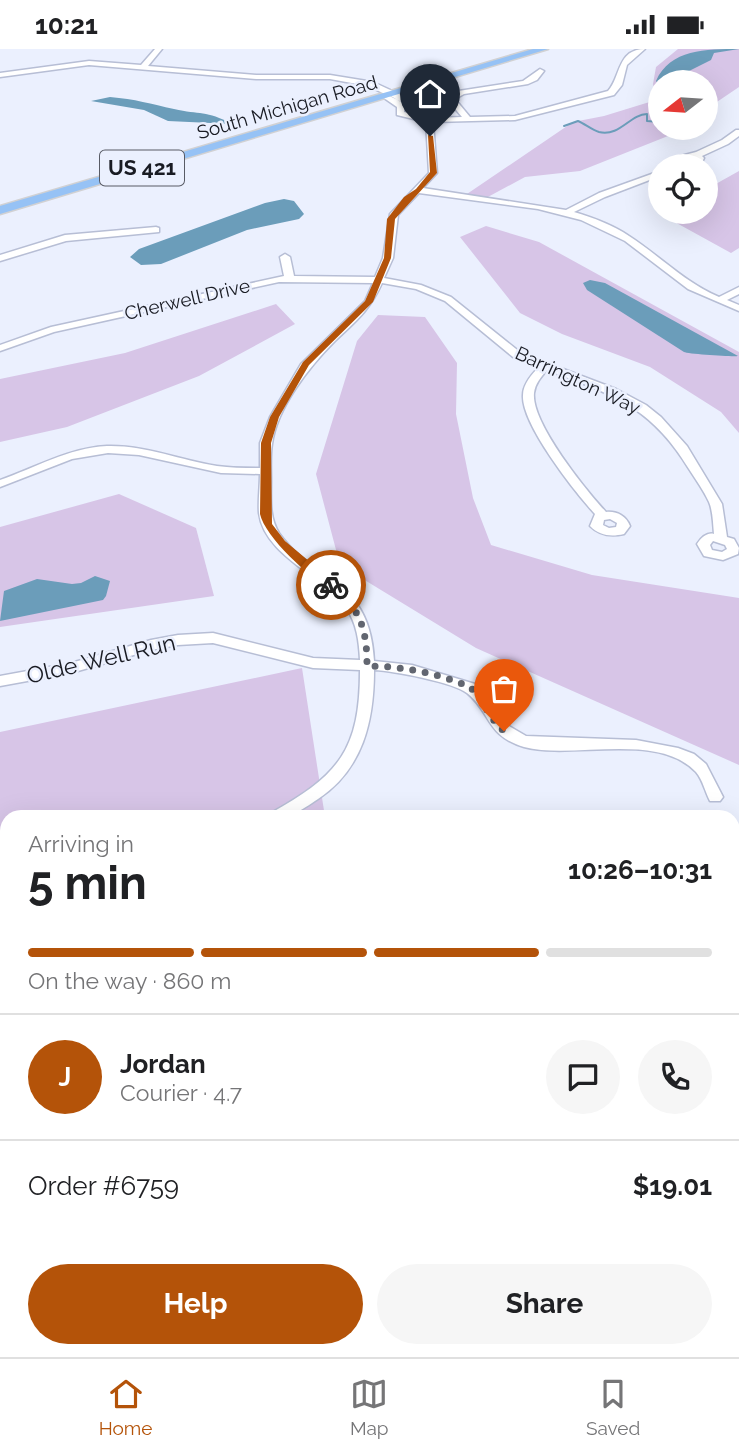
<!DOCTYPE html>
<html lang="en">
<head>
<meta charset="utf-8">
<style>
  :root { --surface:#fff; --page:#f6f6f6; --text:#202124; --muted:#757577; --line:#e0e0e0; --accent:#b45309 }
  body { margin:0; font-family:Raleway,sans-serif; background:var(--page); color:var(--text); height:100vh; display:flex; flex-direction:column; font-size:26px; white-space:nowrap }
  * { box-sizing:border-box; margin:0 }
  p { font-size:23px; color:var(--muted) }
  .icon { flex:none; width:38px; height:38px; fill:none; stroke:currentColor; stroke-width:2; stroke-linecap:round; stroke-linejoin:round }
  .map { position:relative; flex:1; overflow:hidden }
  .drawer { position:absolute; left:0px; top:761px; width:740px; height:548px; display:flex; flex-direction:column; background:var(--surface); border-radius:21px 21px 0 0; box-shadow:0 7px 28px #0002 }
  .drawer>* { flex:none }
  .needle { width:46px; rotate:253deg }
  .buttons { position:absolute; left:648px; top:21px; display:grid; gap:14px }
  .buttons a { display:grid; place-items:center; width:70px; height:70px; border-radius:50%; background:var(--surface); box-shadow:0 7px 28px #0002; font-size:35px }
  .pin { position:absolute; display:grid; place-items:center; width:60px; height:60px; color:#fff; margin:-72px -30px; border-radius:50% 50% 50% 0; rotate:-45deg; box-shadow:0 0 7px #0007 }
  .pin .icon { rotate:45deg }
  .courier { position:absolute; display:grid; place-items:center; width:70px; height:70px; margin:-35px; border:5px solid #b45309; border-radius:50%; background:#fff; color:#222; box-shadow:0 2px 9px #0007 }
  .summary em { font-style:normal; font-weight:700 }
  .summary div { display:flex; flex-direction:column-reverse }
  .summary { display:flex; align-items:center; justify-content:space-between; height:119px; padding:0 28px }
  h1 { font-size:46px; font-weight:700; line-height:52px }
  .bar { display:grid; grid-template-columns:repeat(4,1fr); gap:10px 7px; align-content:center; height:84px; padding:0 28px }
  .bar i { height:9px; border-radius:5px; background:var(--line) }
  .bar .current { background:var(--accent) }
  .bar p { grid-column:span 4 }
  .line { display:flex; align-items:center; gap:18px; padding:0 28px; border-top:2px solid var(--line) }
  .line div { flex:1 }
  .round { display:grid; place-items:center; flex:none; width:74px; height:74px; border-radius:37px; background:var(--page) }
  .button { display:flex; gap:14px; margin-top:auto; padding:14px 28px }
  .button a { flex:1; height:80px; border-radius:42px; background:var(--accent); color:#fff; font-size:28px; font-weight:700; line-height:80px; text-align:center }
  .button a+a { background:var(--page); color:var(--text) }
  .status { display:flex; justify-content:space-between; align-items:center; height:49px; padding:0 35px; background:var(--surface); direction:ltr }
  .status svg { height:19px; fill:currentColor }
  .tabs { display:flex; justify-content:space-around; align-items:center; height:98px; border-top:2px solid var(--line); background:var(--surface); font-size:19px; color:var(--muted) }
  .tabs a { display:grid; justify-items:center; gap:4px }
  .tabs .current { color:var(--accent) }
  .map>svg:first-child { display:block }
  .green { fill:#d7c5e7 }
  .water { fill:#6b9dba }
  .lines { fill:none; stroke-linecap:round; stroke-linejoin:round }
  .stream { stroke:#6b9dba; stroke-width:2 }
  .minor-casing { stroke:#b7bed5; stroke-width:3 }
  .major-casing { stroke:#d1d1d3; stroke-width:3 }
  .minor { fill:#fff; fill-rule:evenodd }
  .major { fill:#96c2f5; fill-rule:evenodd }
  .route { fill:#b45309 }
  .done { stroke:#626670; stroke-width:7; stroke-dasharray:0 12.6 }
  .labels { text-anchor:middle; stroke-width:5; stroke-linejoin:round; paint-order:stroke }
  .far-street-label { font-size:19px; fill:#191b23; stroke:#ebf0fe }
  .shield { fill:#ebf0fe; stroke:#585b65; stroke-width:2 }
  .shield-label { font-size:21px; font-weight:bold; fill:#191b23 }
  .street-label { font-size:23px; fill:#191b23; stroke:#ebf0fe }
</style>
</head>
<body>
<div class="status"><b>10:21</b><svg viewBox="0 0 49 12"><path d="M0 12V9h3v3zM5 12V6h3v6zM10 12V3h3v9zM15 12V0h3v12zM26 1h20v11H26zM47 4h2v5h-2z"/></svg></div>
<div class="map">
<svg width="739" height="1308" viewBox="0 0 739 1308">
  <rect width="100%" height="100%" fill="#ebf0fe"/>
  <g class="green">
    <path d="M739,0V38L705,61V33H660V79H680L668,87L580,122L525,128L486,149L464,147L573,73L604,67L656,51L653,35L656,18L678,0Z"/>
    <path d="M739,122V199L731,204L662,166L668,163H705V141Z"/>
    <path d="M486,177L539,193L739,303V384L721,363L650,318L562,285L520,264L460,188Z"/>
    <path d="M276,255L295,275L199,327L67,378L0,393V330L125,304Z"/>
    <path d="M378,266L425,268L457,314L456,365L473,449L491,496L592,526L739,549V716L476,599L340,516L316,425L357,292Z"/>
    <path d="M119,445L196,479L214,547L0,578V478Z"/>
    <path d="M302,619L325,768H7V1302H666L665,1308H0V683Z"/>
    <path d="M733,891L739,892V981L733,1007Z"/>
  </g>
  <g class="water">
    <path d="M739,0L714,4L711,11L683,25L678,33H660V37L656,32C670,0 706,0 739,0Z"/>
    <path d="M110,48C135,50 151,55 174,60C200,66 206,61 232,75L168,72L144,61L91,52Z"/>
    <path d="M284,150L294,152L304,165L299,170L247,181L161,215L141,216L130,208L139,200L265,154Z"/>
    <path d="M590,231L605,234L738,307C734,308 688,305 684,303L587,241L583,234Z"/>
    <path d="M95,527L110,532L106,547L103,551L0,572L4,542L37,530L72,535L81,534Z"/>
  </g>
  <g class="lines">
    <path class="stream" d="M564,77L578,72C585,75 592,81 599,83C620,88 630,65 647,65V72L660,73"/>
    <defs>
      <g id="minor">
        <path d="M155,0H162L148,17L256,26H330L373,33L429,59L433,69L462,68L447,50L452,43L523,32L540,20L544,22L537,31L528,35L464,45L455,50L470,68L515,67L608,42C621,28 617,0 645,0L627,16L622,36L614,46L515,71L433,73L437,124L423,139L566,161L599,144L660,122V127L605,148L574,163C594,169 613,176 629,187C660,207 684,233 719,248L739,238V245L727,251L739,256V262L688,240L625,192L581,171L538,160L419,144L398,166L393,209L384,229L421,236L451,248L521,304L616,340L646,356L661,368L687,397L722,455L727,488L734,490L739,499L738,505L723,511L704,507L697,495C701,489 707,483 714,485C713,475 713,462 709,453C704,442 696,431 689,420C651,357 613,346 547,321C541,328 535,335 534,344C531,374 586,441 606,463C617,462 626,467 630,477L624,485C611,488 600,487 590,477L595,465C575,443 521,375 523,346C523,335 532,325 539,318L513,308L445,252L416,240L382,234C370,261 356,272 335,292C310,317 277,358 272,395C270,407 271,420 271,432C271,450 269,468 279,484C316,536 370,529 374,612L412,616L475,635L507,676L526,687L636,691L678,699L694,705L706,715L723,748L720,752H710C705,743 703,731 696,723C657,682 573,711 524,698C486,687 491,663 467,644C453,633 393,622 374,621C374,672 363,720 318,750C299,763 291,768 269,768L271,764C339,726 360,701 360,621L313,619L213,594L178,596L151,601L71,624L0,637V627L71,614L151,591L178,586L213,584L313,609L360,611C359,593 357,574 346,559C323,527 264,506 259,464C258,452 260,438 260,425L221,424L139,406L108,404L72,410L0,438V431C35,419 68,399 107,397C145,396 180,411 217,417C231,419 246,419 260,419V394L270,368L301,315L365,252L373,234L279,233L54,283L0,302V296L51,278L284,227L280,208L285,205L290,208L294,227L375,228L383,209L390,165L429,124L426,73L397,66V58L384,49L391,47L404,55V63L425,68L423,63L368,37L330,30H256L89,16L0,28V24L89,12L141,16ZM610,470L617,474L616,478L609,479L603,476L604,471ZM713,492L725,496L727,500L722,503L712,501L710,496Z"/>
        <path d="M736,81H739V87L728,95L702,107L704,109L702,113L688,115L677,108L696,103L722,91Z"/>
        <path d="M156,178L159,179V183L66,192L0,212V206L65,186Z"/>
        <path d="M7,860V874L0,877V863Z"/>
        <path d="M0,913L7,916V934L0,931Z"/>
        <path d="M7,1240V1260L0,1262V1242Z"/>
        <path d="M149,1302H171L174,1308H151Z"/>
      </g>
      <path id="major" d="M533,0H548L0,165V157Z"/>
    </defs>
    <use href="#minor" class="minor-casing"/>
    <use href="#major" class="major-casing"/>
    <use href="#minor" class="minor"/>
    <use href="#major" class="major"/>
  </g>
  <path class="route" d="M428,86L433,87L437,124L395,170L391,209L373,253L309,316L279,368L271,394L272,475L285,492L335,534L337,536L331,539C310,530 265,488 260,465L261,394L270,368L303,313L365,252L384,209L387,170L404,148L416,140L430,123Z"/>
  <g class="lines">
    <path class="done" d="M331,536C361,560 367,581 367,617C401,617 438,624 470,638C484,651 489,670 504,682"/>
  </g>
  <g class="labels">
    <g class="far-street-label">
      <text transform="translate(287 58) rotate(-16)" y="7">South Michigan Road</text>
      <text transform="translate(187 250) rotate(-13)" y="7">Cherwell Drive</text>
      <text transform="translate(578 331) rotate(25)" y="7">Barrington Way</text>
    </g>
    <rect class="shield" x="100" y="101.5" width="84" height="35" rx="5"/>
    <g class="shield-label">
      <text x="142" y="126">US 421</text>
    </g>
    <g class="street-label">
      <text transform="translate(101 610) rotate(-13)" y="8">Olde Well Run</text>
    </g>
  </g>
</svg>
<div class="buttons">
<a><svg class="needle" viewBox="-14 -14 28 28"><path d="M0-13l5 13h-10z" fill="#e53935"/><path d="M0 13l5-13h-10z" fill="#757577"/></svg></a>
<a><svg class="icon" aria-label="locate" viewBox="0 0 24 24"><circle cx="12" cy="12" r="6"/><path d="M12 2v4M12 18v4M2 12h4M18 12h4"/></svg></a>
</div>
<div class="pin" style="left:504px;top:682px;background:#ea580c"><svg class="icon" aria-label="bag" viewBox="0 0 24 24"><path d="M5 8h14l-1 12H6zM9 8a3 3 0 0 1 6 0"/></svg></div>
<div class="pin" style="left:430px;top:87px;background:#1f2937"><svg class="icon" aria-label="home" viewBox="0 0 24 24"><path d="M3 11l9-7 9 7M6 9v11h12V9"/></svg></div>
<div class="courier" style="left:331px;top:536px"><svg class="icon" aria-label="bike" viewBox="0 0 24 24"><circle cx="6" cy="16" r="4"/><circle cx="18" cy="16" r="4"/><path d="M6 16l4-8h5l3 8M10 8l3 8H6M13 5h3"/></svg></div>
<section class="drawer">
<div class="summary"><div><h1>5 min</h1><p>Arriving in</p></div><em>10:26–10:31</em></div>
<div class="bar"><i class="current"></i><i class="current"></i><i class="current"></i><i></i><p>On the way · 860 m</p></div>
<div class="line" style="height:126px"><b class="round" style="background:var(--accent);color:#fff">J</b><div><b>Jordan</b><p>Courier · 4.7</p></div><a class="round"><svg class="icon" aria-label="chat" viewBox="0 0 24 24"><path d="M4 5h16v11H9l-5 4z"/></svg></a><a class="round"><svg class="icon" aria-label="phone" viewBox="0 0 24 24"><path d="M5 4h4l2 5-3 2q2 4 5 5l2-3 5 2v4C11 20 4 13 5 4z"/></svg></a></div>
<div class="line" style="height:91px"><div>Order #6759</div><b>$19.01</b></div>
<div class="button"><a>Help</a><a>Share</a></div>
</section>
</div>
<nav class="tabs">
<a class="current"><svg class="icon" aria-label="home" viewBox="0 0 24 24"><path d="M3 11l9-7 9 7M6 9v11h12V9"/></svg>Home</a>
<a><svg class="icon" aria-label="map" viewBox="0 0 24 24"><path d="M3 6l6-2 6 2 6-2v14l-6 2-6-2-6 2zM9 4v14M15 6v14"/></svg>Map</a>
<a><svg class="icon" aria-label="saved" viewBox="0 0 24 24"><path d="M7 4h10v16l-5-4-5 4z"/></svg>Saved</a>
</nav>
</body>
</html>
